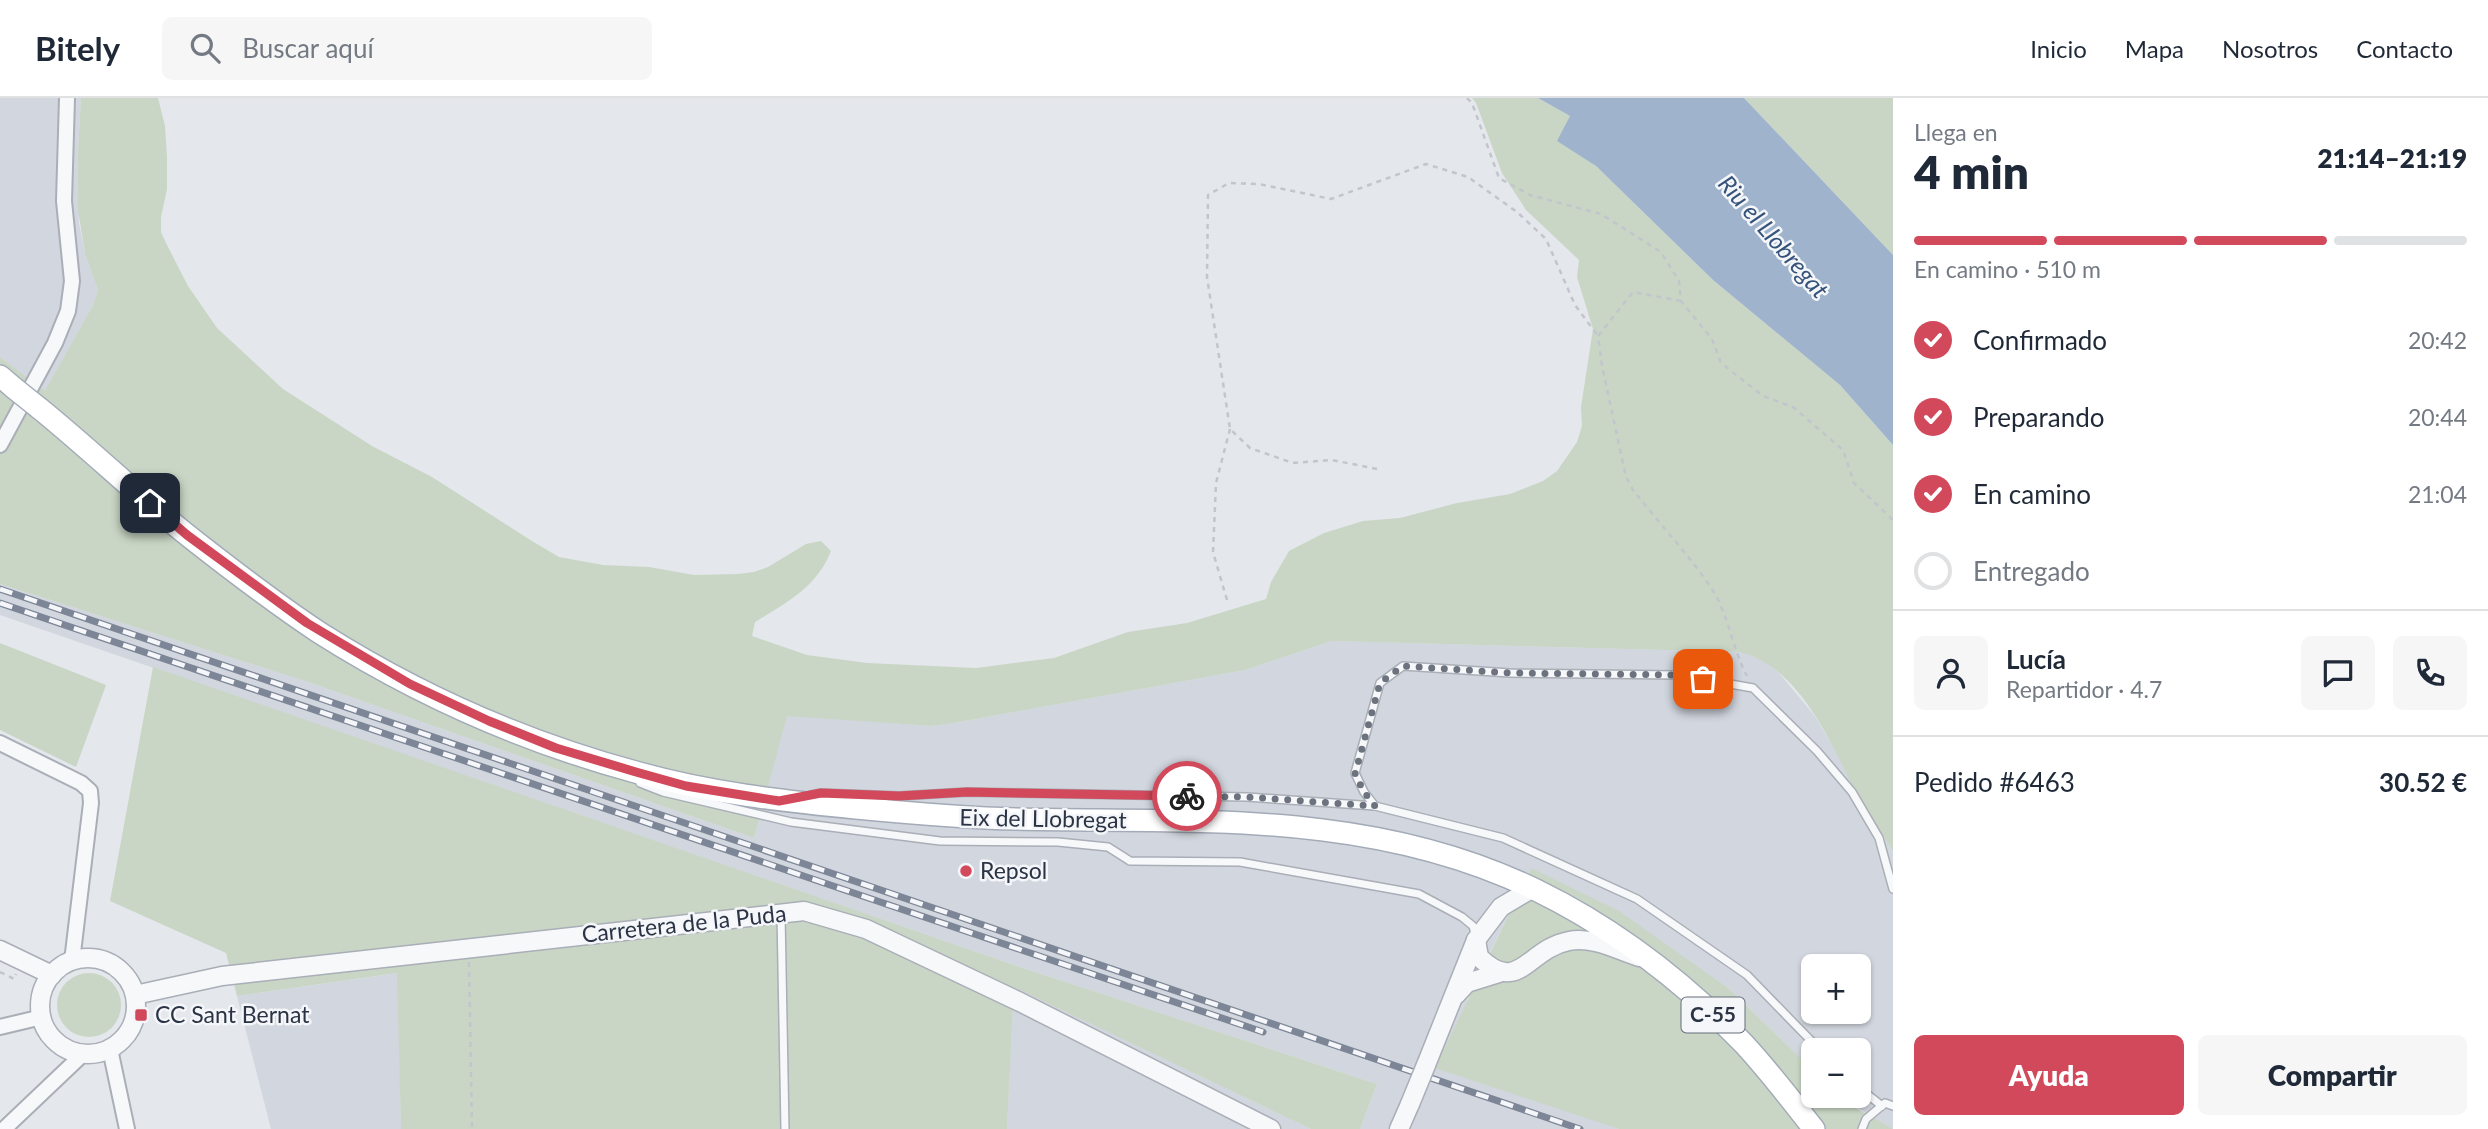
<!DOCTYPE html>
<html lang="es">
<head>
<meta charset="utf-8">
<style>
  :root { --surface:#fff; --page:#f6f6f7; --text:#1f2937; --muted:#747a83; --line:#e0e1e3; --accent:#d1495b }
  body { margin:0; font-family:Lato,sans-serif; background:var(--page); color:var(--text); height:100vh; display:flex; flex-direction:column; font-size:26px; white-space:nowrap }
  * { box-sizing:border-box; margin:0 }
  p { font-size:23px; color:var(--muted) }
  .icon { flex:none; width:38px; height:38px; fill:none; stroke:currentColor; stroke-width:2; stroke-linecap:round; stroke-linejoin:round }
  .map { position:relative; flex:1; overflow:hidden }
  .side { display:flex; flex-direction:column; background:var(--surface); width:595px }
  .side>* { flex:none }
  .fabs { position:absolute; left:1801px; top:856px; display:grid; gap:14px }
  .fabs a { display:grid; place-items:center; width:70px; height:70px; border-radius:10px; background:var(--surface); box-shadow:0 2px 5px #0004; font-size:35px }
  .pin { position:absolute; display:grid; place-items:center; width:60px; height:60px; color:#fff; margin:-30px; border-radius:14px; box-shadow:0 4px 10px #0006 }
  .courier { position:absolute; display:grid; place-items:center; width:70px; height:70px; margin:-35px; border:5px solid #d1495b; border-radius:50%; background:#fff; color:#222; box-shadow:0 2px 9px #0007 }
  .summary em { font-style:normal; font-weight:800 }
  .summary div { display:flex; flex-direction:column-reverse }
  .summary { display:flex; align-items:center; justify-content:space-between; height:119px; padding:0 21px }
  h1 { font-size:46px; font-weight:800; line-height:52px }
  .bar { display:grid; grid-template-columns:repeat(4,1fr); gap:10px 7px; align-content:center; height:84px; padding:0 21px }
  .bar i { height:9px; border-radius:5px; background:var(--line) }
  .bar .selected { background:var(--accent) }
  .bar p { grid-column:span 4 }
  .line { display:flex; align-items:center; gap:18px; padding:0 21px; border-top:2px solid var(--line) }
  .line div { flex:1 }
  .round { display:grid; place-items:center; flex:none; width:74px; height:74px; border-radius:10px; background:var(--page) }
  ol { padding:0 21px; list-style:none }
  li { display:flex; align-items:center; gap:21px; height:77px }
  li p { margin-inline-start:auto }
  li .icon { padding:7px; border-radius:50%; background:var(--accent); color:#fff; stroke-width:4 }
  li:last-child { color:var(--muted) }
  li i { width:38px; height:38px; border:4px solid var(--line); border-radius:50% }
  .action { display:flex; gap:14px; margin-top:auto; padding:14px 21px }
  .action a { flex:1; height:80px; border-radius:10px; background:var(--accent); color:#fff; font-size:28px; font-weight:800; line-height:80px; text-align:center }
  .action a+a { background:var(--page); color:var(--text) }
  header { display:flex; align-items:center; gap:42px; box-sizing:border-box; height:98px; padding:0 35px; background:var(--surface); border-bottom:2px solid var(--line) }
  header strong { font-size:33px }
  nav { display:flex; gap:38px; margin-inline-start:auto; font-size:24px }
  .search { width:490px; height:63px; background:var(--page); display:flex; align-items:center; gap:18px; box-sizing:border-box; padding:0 24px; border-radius:10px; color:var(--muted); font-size:26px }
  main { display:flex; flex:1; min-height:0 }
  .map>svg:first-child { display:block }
  .built { fill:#d2d6de; fill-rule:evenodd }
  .green { fill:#c9d6c5 }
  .water { fill:#9fb4cc }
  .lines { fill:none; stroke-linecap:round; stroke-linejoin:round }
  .service-casing { stroke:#a9aeb7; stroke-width:10 }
  .minor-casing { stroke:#a9aeb7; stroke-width:18 }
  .tertiary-casing { stroke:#a9aeb7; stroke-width:21 }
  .primary-casing { stroke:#a3abb8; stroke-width:24 }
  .path { stroke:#c2c5cb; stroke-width:2.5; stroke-dasharray:5 5; stroke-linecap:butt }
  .service { stroke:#f7f8fa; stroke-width:7 }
  .minor { stroke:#f7f8fa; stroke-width:14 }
  .tertiary { stroke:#f7f8fa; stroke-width:18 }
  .primary { stroke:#fff; stroke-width:21 }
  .rail-casing { stroke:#7d8696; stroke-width:7 }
  .rail { stroke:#f4f6f9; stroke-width:4.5; stroke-dasharray:13; stroke-linecap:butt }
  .tertiary-bridge-casing { stroke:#a9aeb7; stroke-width:21; stroke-linecap:butt }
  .primary-bridge-casing { stroke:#a3abb8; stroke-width:24; stroke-linecap:butt }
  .tertiary-bridge { stroke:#f7f8fa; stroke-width:18 }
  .primary-bridge { stroke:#fff; stroke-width:21 }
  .done { stroke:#6c737f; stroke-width:7; stroke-dasharray:0 12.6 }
  .route { stroke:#d1495b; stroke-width:9 }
  .poi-dot { fill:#d1495b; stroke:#f4f6f9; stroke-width:2.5 }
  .labels { text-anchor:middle; stroke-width:5; stroke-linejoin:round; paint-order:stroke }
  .shield { fill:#f4f6f9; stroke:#676e7b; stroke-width:2 }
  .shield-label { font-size:21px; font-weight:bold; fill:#2b3445 }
  .street-label { font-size:23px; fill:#2b3445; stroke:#f4f6f9 }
  .poi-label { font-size:23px; fill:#2b3445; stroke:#f4f6f9; text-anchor:start }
  .water-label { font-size:24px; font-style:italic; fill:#34527a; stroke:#f4f6f9 }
</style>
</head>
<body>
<header>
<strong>Bitely</strong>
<div class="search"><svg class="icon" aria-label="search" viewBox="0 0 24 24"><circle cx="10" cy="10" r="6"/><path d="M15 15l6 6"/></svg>Buscar aquí</div>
<nav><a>Inicio</a><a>Mapa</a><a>Nosotros</a><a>Contacto</a></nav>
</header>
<main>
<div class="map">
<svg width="1893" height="1031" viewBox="0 0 1893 1031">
  <rect width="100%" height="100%" fill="#e4e7ec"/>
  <g class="built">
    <path d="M0,0H81L78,53L79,125L85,156L98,192L93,207L45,294L0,259Z"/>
    <path d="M0,486L308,584L754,740L786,617L931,628L948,626L1245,572L1332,543L1739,554L1754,557L1769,565L1780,576L1814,617L1842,663L1856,694L1893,753V1031L1878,1024L1842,998H1858V952H1813V972L1728,890L1531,770L1467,902L1591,1020L1619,1031H1360L1377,986L1014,867L0,517ZM1813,868H1858V914H1813Z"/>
    <path d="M398,875L401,1031H271L237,898Z"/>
    <path d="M1014,888L1311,1031H1007Z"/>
  </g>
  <g class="green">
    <path d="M81,0H158L165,28L167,59V91L161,119V134L167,147L188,188L217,230L283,291L372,348L432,379L532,443L559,459L603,467L649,469L694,477L738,476L754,474L768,469L806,446L821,443L831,453C817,489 786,505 755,524L752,538L807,557L867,565L976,570L1054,560L1128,534L1187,525L1266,501L1271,484L1289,453L1324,435L1363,423L1400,420L1457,405L1510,396L1543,383L1557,373L1577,344L1582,328L1581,309L1593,231L1577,179L1579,162L1526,112L1502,75L1476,5L1472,0H1538L1570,18L1558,43L1596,68L1713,182L1840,287L1893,347V753C1881,733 1866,715 1855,694C1832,645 1797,566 1739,554L1332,543L1245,572L948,626L931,628L787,618L754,740L308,584L0,486V259L45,293L93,207L98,192L85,156L78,112V53Z"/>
    <path d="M1744,0H1893V157Z"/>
    <path d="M0,545L106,587L76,669L0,632Z"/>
    <path d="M153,569L1014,867L1377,986L1360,1031H1311L1014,889L1007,1031H401L397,875L237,898L226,855L110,803Z"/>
    <path d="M1531,770L1619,813L1728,890L1813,972V998H1842L1854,1009L1893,1031H1619L1435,970Z"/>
    <circle cx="89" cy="907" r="32"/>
  </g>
  <path class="water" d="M1538,0H1744L1893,157V347L1840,287L1713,182L1596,68L1557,43L1570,18Z"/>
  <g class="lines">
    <defs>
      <g id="service">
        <path d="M640,685L663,694L791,724L940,743L1058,744L1108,749L1130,763L1240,764L1380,789L1419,796L1462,819L1473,828L1476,839"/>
        <path d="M811,697L821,695L899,698L967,694L1247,699L1375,708L1503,740L1637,801L1747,877L1820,952"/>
        <path d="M1375,708L1364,694L1355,675L1380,585L1403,568L1510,575L1679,577L1753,590L1817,653L1852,694L1879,740L1893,791"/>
        <path d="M781,816L785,1031"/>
        <path d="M1858,989L1882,1008"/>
        <path d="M1862,1031L1866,1021L1885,1005L1893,1008"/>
      </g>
      <g id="minor">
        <path d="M0,347L55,245L68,213L72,183L64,103L67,0"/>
        <path d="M0,645L81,685L90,693L91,705L72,863"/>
        <path d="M0,929L42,919"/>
        <path d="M110,951L127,1031"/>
        <path d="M4,1031L83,956"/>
      </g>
      <g id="tertiary">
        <path d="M1476,842L1479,859C1519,898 1527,851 1569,843C1592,838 1618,852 1639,859"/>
        <path d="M0,852L52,877"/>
        <circle cx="88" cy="908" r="48"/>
        <path d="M135,897L222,878L804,813L866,831L1020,904L1271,1031"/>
        <path d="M1456,897L1467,885L1499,875"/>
        <path d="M1426,967L1476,842L1501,809L1533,790"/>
        <path d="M1399,1031L1410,1006"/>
      </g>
      <g id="primary">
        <path d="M0,278L14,290"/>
        <path d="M39,310C91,352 139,399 191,440C233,473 276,506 320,535C418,597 527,645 639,675C710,695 783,703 856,710C909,715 962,720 1016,721C1194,725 1370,711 1536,792C1614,830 1684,884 1744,946C1769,973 1791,1002 1814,1031"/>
      </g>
    </defs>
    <use href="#service" class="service-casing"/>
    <use href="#minor" class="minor-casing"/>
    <use href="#tertiary" class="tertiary-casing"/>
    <use href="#primary" class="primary-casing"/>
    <g class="path">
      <path d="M1467,0L1472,5L1499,80L1530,97L1601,116L1661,154L1679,183L1681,203L1712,241L1721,265L1763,298L1793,309L1843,352L1854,385L1893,422"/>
      <path d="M1681,203L1633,194L1598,238L1602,268L1626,379L1633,392C1658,424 1689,457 1712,491C1729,518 1732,550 1747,578"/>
      <path d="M1377,371L1332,362L1293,365L1250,350L1230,331L1207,179L1208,97L1229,85L1259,86L1331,101L1426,66L1468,79L1517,114L1546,141L1575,207L1598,238"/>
      <path d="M1227,502L1213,454L1216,385L1230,331"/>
      <path d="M469,864L472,1031"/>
      <path d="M0,874L14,881L16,876"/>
    </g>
    <use href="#service" class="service"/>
    <use href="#minor" class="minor"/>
    <use href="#tertiary" class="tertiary"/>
    <use href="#primary" class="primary"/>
    <defs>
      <g id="rail">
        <path d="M0,491L1580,1031"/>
        <path d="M0,505L1263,934"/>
      </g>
    </defs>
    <use href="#rail" class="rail-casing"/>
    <use href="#rail" class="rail"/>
    <defs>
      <path id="tertiary-bridge" d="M1410,1006L1426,967"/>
      <path id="primary-bridge" d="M14,290L39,310"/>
    </defs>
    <use href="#tertiary-bridge" class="tertiary-bridge-casing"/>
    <use href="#primary-bridge" class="primary-bridge-casing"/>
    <use href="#tertiary-bridge" class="tertiary-bridge"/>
    <use href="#primary-bridge" class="primary-bridge"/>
  </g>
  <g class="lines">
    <path class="done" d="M1187,698L1247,699L1375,708L1364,694L1355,676L1380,585L1403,568L1510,575L1679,577L1703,581"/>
    <path class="route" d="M150,405L187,437L307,525L410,586L489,623L556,650L636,674L686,688L779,703L821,695L899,698L967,694L1187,698"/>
  </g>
  <g class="poi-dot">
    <circle cx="966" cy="773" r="7"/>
    <rect x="134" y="910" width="14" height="14" rx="3.5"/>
  </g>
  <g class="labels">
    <rect class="shield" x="1681.5" y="899.5" width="63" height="35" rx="5"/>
    <g class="shield-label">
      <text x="1713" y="924">C-55</text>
    </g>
    <g class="street-label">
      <text transform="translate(1043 721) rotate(1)" y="8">Eix del Llobregat</text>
      <text transform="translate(684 826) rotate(-6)" y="8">Carretera de la Puda</text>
    </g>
    <g class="poi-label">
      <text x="980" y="781">Repsol</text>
      <text x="155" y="925">CC Sant Bernat</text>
    </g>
    <g class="water-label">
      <text transform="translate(1773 139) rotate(49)" y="8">Riu el Llobregat</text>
    </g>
  </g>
</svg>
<div class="fabs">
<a>+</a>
<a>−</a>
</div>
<div class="pin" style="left:1703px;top:581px;background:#ea580c"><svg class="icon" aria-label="bag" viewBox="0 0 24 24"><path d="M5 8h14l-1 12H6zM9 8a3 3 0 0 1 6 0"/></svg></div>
<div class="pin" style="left:150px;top:405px;background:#1f2937"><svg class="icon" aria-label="home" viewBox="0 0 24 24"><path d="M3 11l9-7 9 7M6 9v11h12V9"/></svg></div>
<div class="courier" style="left:1187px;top:698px"><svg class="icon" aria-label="bike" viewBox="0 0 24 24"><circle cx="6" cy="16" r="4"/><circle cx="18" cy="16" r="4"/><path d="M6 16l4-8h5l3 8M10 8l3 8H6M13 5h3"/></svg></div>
</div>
<section class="side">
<div class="summary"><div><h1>4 min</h1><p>Llega en</p></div><em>21:14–21:19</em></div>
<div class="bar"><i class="selected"></i><i class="selected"></i><i class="selected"></i><i></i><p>En camino · 510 m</p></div>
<ol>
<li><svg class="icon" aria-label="check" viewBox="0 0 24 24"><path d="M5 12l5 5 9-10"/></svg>Confirmado<p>20:42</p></li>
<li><svg class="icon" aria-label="check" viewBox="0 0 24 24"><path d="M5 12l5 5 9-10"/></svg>Preparando<p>20:44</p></li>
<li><svg class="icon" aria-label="check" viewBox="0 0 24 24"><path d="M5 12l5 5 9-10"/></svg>En camino<p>21:04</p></li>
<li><i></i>Entregado</li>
</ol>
<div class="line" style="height:126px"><a class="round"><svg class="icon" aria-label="person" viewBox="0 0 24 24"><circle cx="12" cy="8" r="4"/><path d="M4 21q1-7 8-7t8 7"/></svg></a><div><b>Lucía</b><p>Repartidor · 4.7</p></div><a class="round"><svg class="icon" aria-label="chat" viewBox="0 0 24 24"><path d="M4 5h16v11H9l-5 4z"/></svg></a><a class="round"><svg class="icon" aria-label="phone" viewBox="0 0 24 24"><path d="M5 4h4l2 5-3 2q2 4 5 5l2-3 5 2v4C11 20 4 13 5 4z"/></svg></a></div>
<div class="line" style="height:91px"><div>Pedido #6463</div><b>30.52 €</b></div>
<div class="action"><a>Ayuda</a><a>Compartir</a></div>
</section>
</main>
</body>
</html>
